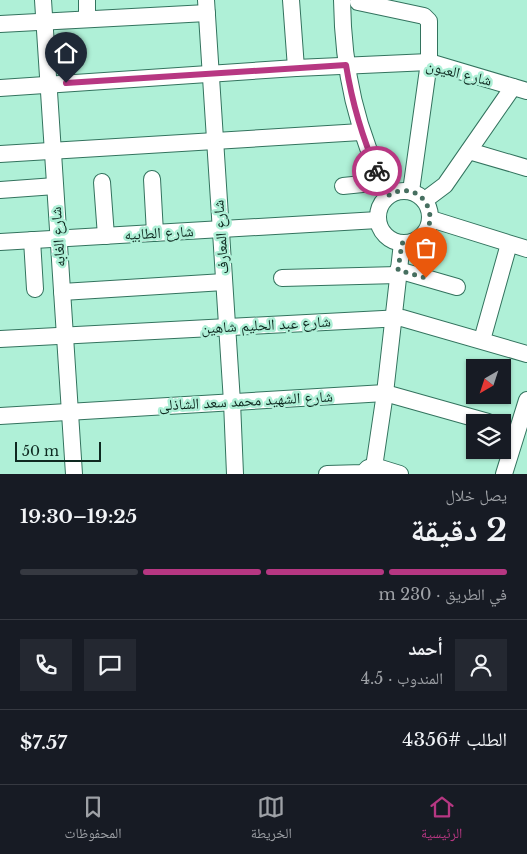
<!DOCTYPE html>
<html lang="ar">
<head>
<meta charset="utf-8">
<style>
  :root { --surface:#171b24; --page:#242831; --text:#f1f3f6; --muted:#9ea1a6; --line:#363941; --accent:#b73782 }
  body { margin:0; font-family:"Libre Baskerville","Noto Naskh Arabic",serif; background:var(--page); color:var(--text); direction:rtl; height:100vh; display:flex; flex-direction:column; font-size:19px; white-space:nowrap }
  * { box-sizing:border-box; margin:0 }
  p { font-size:16px; color:var(--muted) }
  .icon { flex:none; width:28px; height:28px; fill:none; stroke:currentColor; stroke-width:2; stroke-linecap:round; stroke-linejoin:round }
  .map { position:relative; height:474px; overflow:hidden; direction:ltr }
  .side { display:flex; flex-direction:column; background:var(--surface); flex:1 }
  .side>* { flex:none }
  .needle { width:32px; rotate:219deg }
  .tools { position:absolute; left:466px; top:359px; display:grid; gap:10px }
  .tools a { display:grid; place-items:center; width:45px; height:45px; border-radius:0px; background:var(--surface); box-shadow:0 1px 4px #0004; font-size:25px }
  .scale { position:absolute; left:15px; bottom:12px; width:86px; box-sizing:border-box; padding-left:5px; border:2px solid #0e2920; border-top:0; font-size:14px; line-height:18px; white-space:nowrap; color:#0e2920; -webkit-text-stroke:4px #aff0d7; paint-order:stroke }
  .pin { position:absolute; display:grid; place-items:center; width:42px; height:42px; color:#fff; margin:-51px -21px; border-radius:50% 50% 50% 0; rotate:-45deg; box-shadow:0 0 5px #0007 }
  .pin .icon { rotate:45deg }
  .courier { position:absolute; display:grid; place-items:center; width:50px; height:50px; margin:-25px; border:4px solid #b73782; border-radius:50%; background:#fff; color:#222; box-shadow:0 1px 6px #0007 }
  .summary em { font-style:normal; font-weight:700 }
  .summary div { display:flex; flex-direction:column-reverse }
  .summary { display:flex; align-items:center; justify-content:space-between; height:85px; padding:0 20px }
  h1 { font-size:32px; font-weight:700; line-height:38px }
  .bar { display:grid; grid-template-columns:repeat(4,1fr); gap:8px 5px; align-content:center; height:60px; padding:0 20px }
  .bar i { height:6px; border-radius:4px; background:var(--line) }
  .bar .active { background:var(--accent) }
  .bar p { grid-column:span 4 }
  .line { display:flex; align-items:center; gap:12px; padding:0 20px; border-top:1px solid var(--line) }
  .line div { flex:1 }
  .round { display:grid; place-items:center; flex:none; width:52px; height:52px; border-radius:0px; background:var(--page) }
  .menu { display:flex; justify-content:space-around; align-items:center; height:70px; border-top:1px solid var(--line); background:var(--surface); font-size:14px; color:var(--muted) }
  .menu a { display:grid; justify-items:center; gap:2px }
  .menu .active { color:var(--accent) }
  .map>svg:first-child { display:block }
  .lines { fill:none; stroke-linecap:round; stroke-linejoin:round }
  .minor-casing { stroke:#33735e; stroke-width:18 }
  .minor { stroke:#fff; stroke-width:16 }
  .done { stroke:#466f60; stroke-width:5; stroke-dasharray:0 9 }
  .route { stroke:#b73782; stroke-width:6 }
  .labels { text-anchor:middle; stroke-width:5; stroke-linejoin:round; paint-order:stroke }
  .street-label { font-size:15px; fill:#0e2920; stroke:#aff0d7 }
</style>
</head>
<body>
<div class="map">
<svg width="527" height="474" viewBox="0 0 527 474">
  <rect width="100%" height="100%" fill="#aff0d7"/>
  <g class="lines">
    <defs>
      <g id="minor">
        <path d="M43,0L74,474"/>
        <path d="M87,0V19"/>
        <path d="M206,0L232,402L235,474"/>
        <path d="M291,0L296,68"/>
        <path d="M342,0C343,71 356,131 389,195"/>
        <path d="M358,2L424,16L429,21V62L411,191"/>
        <path d="M0,24L207,13"/>
        <path d="M0,88L296,68L429,62L527,91"/>
        <path d="M469,151L527,168"/>
        <path d="M0,154L361,132"/>
        <path d="M152,179L155,233"/>
        <path d="M102,182L106,236"/>
        <path d="M343,186L382,182"/>
        <path d="M0,190L55,186"/>
        <circle cx="404" cy="217" r="26"/>
        <path d="M425,200L445,185L513,87"/>
        <path d="M431,219L527,249"/>
        <path d="M32,240L35,289"/>
        <path d="M0,242L378,220"/>
        <path d="M398,270L457,287"/>
        <path d="M282,278L398,275"/>
        <path d="M62,292L224,282"/>
        <path d="M0,339L402,318L527,354"/>
        <path d="M482,340L509,244"/>
        <path d="M0,416L385,393L488,422"/>
        <path d="M327,474L363,473L368,468L374,466L400,474"/>
        <path d="M373,474L385,393L402,243"/>
        <path d="M504,474L527,400"/>
      </g>
    </defs>
    <use href="#minor" class="minor-casing"/>
    <use href="#minor" class="minor"/>
  </g>
  <g class="lines">
    <path class="done" d="M377,171L389,195C430,173 450,241 402,243L398,270L426,278"/>
    <path class="route" d="M66,83L346,65C352,102 362,137 377,171"/>
  </g>
  <g class="labels">
    <g class="street-label">
      <text transform="translate(459 73) rotate(14)" y="5">شارع العيون</text>
      <text transform="translate(159 233) rotate(-3)" y="5">شارع الطابيه</text>
      <text transform="translate(58 237) rotate(-94)" y="5">شارع الغابه</text>
      <text transform="translate(221 237) rotate(-94)" y="5">شارع المعارف</text>
      <text transform="translate(266 325) rotate(-3)" y="5">شارع عبد الحليم شاهين</text>
      <text transform="translate(246 401) rotate(-3)" y="5">شارع الشهيد محمد سعد الشاذلى</text>
    </g>
  </g>
</svg>
<div class="tools">
<a><svg class="needle" viewBox="-14 -14 28 28"><path d="M0-13l5 13h-10z" fill="#e53935"/><path d="M0 13l5-13h-10z" fill="#9ea1a6"/></svg></a>
<a><svg class="icon" aria-label="layers" viewBox="0 0 24 24"><path d="M12 4l9 5-9 5-9-5zM3 14l9 5 9-5"/></svg></a>
</div>
<div class="scale">50 m</div>
<div class="pin" style="left:426px;top:278px;background:#ea580c"><svg class="icon" aria-label="bag" viewBox="0 0 24 24"><path d="M5 8h14l-1 12H6zM9 8a3 3 0 0 1 6 0"/></svg></div>
<div class="pin" style="left:66px;top:83px;background:#1f2937"><svg class="icon" aria-label="home" viewBox="0 0 24 24"><path d="M3 11l9-7 9 7M6 9v11h12V9"/></svg></div>
<div class="courier" style="left:377px;top:171px"><svg class="icon" aria-label="bike" viewBox="0 0 24 24"><circle cx="6" cy="16" r="4"/><circle cx="18" cy="16" r="4"/><path d="M6 16l4-8h5l3 8M10 8l3 8H6M13 5h3"/></svg></div>
</div>
<section class="side">
<div class="summary"><div><h1>2 دقيقة</h1><p>يصل خلال</p></div><em>19:25–19:30</em></div>
<div class="bar"><i class="active"></i><i class="active"></i><i class="active"></i><i></i><p>في الطريق · 230 m</p></div>
<div class="line" style="height:90px"><a class="round"><svg class="icon" aria-label="person" viewBox="0 0 24 24"><circle cx="12" cy="8" r="4"/><path d="M4 21q1-7 8-7t8 7"/></svg></a><div><b>أحمد</b><p>المندوب · 4.5</p></div><a class="round"><svg class="icon" aria-label="chat" viewBox="0 0 24 24"><path d="M4 5h16v11H9l-5 4z"/></svg></a><a class="round"><svg class="icon" aria-label="phone" viewBox="0 0 24 24"><path d="M5 4h4l2 5-3 2q2 4 5 5l2-3 5 2v4C11 20 4 13 5 4z"/></svg></a></div>
<div class="line" style="height:65px"><div>الطلب #4356</div><b>$7.57</b></div>
</section>
<nav class="menu">
<a class="active"><svg class="icon" aria-label="home" viewBox="0 0 24 24"><path d="M3 11l9-7 9 7M6 9v11h12V9"/></svg>الرئيسية</a>
<a><svg class="icon" aria-label="map" viewBox="0 0 24 24"><path d="M3 6l6-2 6 2 6-2v14l-6 2-6-2-6 2zM9 4v14M15 6v14"/></svg>الخريطة</a>
<a><svg class="icon" aria-label="saved" viewBox="0 0 24 24"><path d="M7 4h10v16l-5-4-5 4z"/></svg>المحفوظات</a>
</nav>
</body>
</html>
